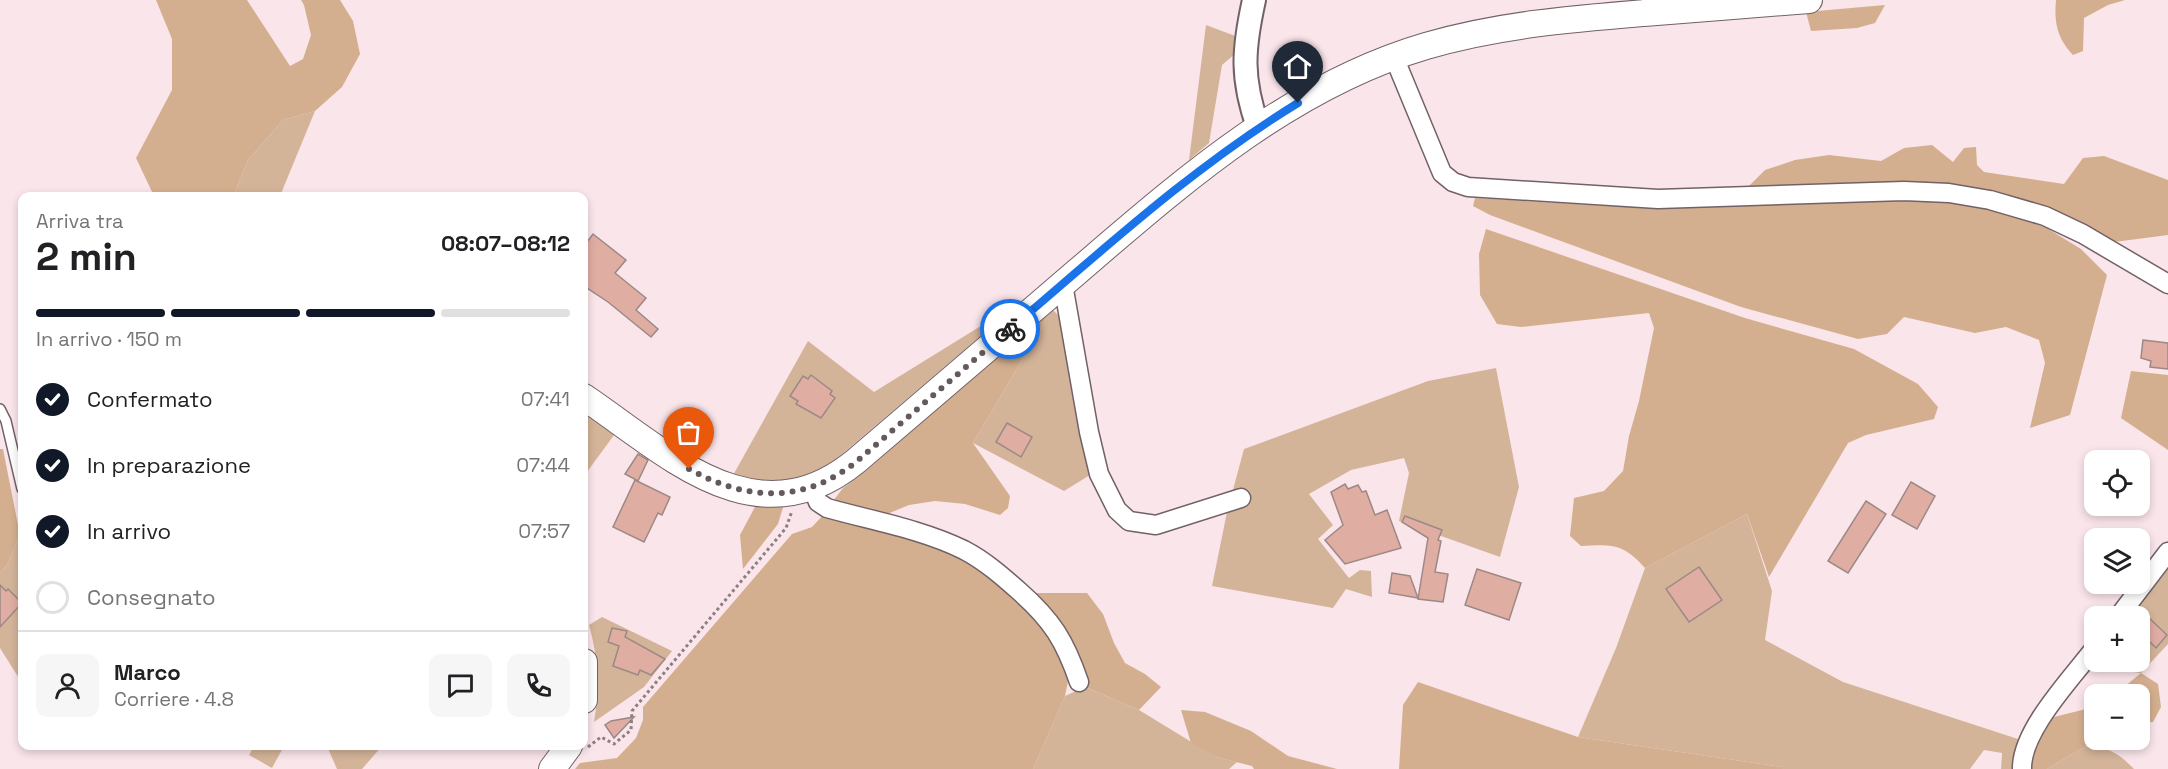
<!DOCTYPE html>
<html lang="it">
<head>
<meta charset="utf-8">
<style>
  :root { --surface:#fff; --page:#f6f6f6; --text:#202124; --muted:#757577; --line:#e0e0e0; --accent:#111827 }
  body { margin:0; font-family:"Space Grotesk",sans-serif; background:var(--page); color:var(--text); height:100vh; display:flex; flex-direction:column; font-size:22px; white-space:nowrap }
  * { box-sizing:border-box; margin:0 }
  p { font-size:20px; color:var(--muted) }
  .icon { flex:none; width:33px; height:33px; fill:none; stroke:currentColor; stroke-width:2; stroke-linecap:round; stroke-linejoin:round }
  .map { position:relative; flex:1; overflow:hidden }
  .panel { position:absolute; left:18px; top:192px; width:570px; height:558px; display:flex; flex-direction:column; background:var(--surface); border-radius:12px; box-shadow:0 3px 9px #0003 }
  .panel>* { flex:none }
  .buttons { position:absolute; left:2084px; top:450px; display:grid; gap:12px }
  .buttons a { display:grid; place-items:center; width:66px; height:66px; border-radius:12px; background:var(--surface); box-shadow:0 3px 9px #0003; font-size:30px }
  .pin { position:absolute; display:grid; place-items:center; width:51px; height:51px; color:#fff; margin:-62px -26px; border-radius:50% 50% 50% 0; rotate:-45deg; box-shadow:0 0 6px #0007 }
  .pin .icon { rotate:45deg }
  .courier { position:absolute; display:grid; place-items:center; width:60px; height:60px; margin:-30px; border:4px solid #1a73e8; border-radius:50%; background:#fff; color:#222; box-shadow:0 2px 8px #0007 }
  .head em { font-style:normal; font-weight:700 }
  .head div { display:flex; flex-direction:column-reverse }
  .head { display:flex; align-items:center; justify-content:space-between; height:102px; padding:0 18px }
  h1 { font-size:39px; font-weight:700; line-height:45px }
  .bar { display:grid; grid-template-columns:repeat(4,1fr); gap:9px 6px; align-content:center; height:72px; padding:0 18px }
  .bar i { height:8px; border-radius:4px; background:var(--line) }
  .bar .on { background:var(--accent) }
  .bar p { grid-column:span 4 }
  .line { display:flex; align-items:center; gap:15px; padding:0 18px; border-top:2px solid var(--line) }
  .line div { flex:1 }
  .round { display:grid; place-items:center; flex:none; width:63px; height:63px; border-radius:12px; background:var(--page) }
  ol { padding:0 18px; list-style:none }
  li { display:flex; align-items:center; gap:18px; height:66px }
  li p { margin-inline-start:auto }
  li .icon { padding:6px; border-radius:50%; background:var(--accent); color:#fff; stroke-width:4 }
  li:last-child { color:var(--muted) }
  li i { width:33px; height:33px; border:3px solid var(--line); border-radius:50% }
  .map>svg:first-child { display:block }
  .green { fill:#d4b499 }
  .forest { fill:#d4af8f }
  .building { fill:#e0ada3; stroke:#9c8985; stroke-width:1.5 }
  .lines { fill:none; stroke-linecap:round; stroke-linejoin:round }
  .service-casing { stroke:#726165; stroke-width:12 }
  .minor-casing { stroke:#726165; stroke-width:21 }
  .tertiary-casing { stroke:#726165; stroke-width:26 }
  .secondary-casing { stroke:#726165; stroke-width:28 }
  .path { stroke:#8c7e81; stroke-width:3; stroke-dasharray:3 3; stroke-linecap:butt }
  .service { stroke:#fff; stroke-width:9 }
  .minor { stroke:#fff; stroke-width:18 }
  .tertiary { stroke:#fff; stroke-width:22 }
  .secondary { stroke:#fff; stroke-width:26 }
  .done { stroke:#64595c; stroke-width:6; stroke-dasharray:0 10.8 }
  .route { stroke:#1a73e8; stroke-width:8 }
</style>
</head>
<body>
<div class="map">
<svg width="2168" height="769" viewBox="0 0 2168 769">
  <rect width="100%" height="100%" fill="#fae5ea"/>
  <g class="green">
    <path d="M1206,25L1238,37L1236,53L1222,65L1209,143L1189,160Z"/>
    <path d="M315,111L280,196H233L248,160L283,120Z"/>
    <path d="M1023,300L821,472L786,483L732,477L808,341L874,392Z"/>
    <path d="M1052,309L1058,315L1090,475L1064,491L973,443Z"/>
    <path d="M1496,368L1519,487L1500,557L1399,521L1409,473L1404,458L1351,470L1309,494L1333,525L1318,539L1349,578L1360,570L1371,571L1372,597L1346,589L1333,608L1212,586L1227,512L1244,449L1428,381Z"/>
    <path d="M584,408L617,431L584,476Z"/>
    <path d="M1747,514L1772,591L1765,640L1843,682L2018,739L2015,769H2001L2002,753L1984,750L1970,769H1782V767L1578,737L1616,648L1645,568Z"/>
    <path d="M22,534V683L0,648V573L8,563L20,535Z"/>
    <path d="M2168,564V644L2141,673L2126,671L2116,662H2139V616H2128Z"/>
    <path d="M602,617L672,651L644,687L594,722C600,689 598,657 589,625Z"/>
    <path d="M1085,687L1139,710L1216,757L1237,762L1229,769H1033L1065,696Z"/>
    <path d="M254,746H284L272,768L249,755Z"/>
    <path d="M327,746H382L362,769H337Z"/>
    <path d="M2086,746C2110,748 2117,752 2134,769H2047Z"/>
  </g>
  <g class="forest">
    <path d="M156,0H247L290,66L303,59L311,35L304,5L301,0H340L353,21L360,54L342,87L315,111L283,120L248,160L233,196H154L136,158L172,90V39Z"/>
    <path d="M2056,0H2125L2108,5L2084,18L2083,51L2073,55C2057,38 2054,22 2056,0Z"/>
    <path d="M1885,5L1875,23L1857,28L1811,31L1806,12Z"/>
    <path d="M1932,145L1953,162L1964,148L1976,147L1977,165L1984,172L2064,184L2083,158L2104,156L2168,180V235L2114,242L1941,184L1749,186L1765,170L1795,160L1829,155L1881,161L1904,148Z"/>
    <path d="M1475,198L1608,206L1712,207L1908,198L1947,200L1997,210L2045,227L2081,249L2107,275L2070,415L2030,428L2045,363L2039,340L2006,327L1975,333L1904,317L1887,334L1858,339L1741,307L1490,215L1473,206Z"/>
    <path d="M1486,229L1745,318L1854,349L1918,384L1938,407L1934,419L1866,435L1848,443L1769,577L1747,514L1645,568C1624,544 1613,544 1581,546L1570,536L1574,498L1604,491L1623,471L1629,436L1639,401L1654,328L1649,313L1521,327L1497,324L1480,295L1479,254Z"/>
    <path d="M1052,309L973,443L1010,496L1008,508L1000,515L965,504L935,501L909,505L880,517L830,505L843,488L867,470Z"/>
    <path d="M2131,371L2168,375V450L2121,418Z"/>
    <path d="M0,449H3L20,535L8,563L0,573Z"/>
    <path d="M784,504L778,524L743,569L740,535L756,505Z"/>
    <path d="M826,512L965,556L1046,626L1065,662L1068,681L1065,696L1033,769H575L580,763L617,758L636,738L643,720V707L792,534L812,527Z"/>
    <path d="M1032,593H1087L1103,614L1114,643L1125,663L1145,674L1161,687L1139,710L1085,687C1080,643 1064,622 1032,593Z"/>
    <path d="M2141,673L2158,684L2161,707L2153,722L2139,723V694H2127L2124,687Z"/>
    <path d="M1418,682L1578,737L1782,767V769H1399L1403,705Z"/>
    <path d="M2094,707V724L2086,746L2047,769H2028L2030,754L2050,718Z"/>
    <path d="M1181,710L1205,712L1251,731L1288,756L1337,769H1254L1252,766L1216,757L1191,743Z"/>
  </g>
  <g class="building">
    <path d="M593,234L626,260L615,273L646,298L636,310L658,329L651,337L608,302L584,286V246Z"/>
    <path d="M2143,340L2168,343V369L2150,367L2151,361L2141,358Z"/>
    <path d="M811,375L832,391L830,394L835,398L821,418L796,404L798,401L790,396L803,376L808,379Z"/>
    <path d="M1007,423L1032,437L1021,457L996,442Z"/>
    <path d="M638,454L648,460L638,481L625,474Z"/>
    <path d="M635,480L670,497L662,515L658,513L644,542L613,527Z"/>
    <path d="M1911,482L1935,496L1917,529L1892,515Z"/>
    <path d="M1345,484L1348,489L1358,485L1362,492L1366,491L1375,515L1387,510L1401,548L1345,564L1325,540L1343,525L1331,492Z"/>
    <path d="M1866,501L1886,514L1848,573L1828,561Z"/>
    <path d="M1405,516L1442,530L1438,540L1441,541L1435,572L1448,574L1443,602L1418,599L1428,538L1402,522Z"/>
    <path d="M1699,567L1722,600L1689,622L1666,589Z"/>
    <path d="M1477,569L1521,583L1509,620L1465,605Z"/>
    <path d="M1392,573L1410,576L1418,598L1389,593Z"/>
    <path d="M0,585L6,591L8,589L22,603L0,627Z"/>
    <path d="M2147,616L2167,635L2156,648L2150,642L2146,646L2139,640V624Z"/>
    <path d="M612,628L627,631L625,637L665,659L651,675L640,670L638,675L613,666L619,646L608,642Z"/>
    <path d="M634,717L614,738L605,725L611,721Z"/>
  </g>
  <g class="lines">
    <defs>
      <path id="service" d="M0,409L6,421L22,489"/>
      <g id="minor">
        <path d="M1394,57L1442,173L1453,182L1468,187L1658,199L1904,191L1949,193L1990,200L2045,216L2083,234L2168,284"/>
        <path d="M1063,284L1089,432L1099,474L1117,510L1129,521L1156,525L1241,498"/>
        <path d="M812,487L818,502L827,508C873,521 921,529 964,550C985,561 1002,576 1019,591C1052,620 1065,641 1079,682"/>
        <path d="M2119,616L2168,552"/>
        <path d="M2022,769C2021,731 2071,679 2094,649"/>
      </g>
      <path id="tertiary" d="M1254,0C1243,50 1241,78 1258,127"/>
      <g id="secondary">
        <path d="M584,397C667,453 756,543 856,461C930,398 1004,335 1078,271C1183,181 1290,86 1426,46C1497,25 1571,19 1644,13C1699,9 1754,4 1809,0"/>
        <path d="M584,662V700"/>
        <path d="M552,769L569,746"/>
      </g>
    </defs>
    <use href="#service" class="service-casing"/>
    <use href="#minor" class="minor-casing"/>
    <use href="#tertiary" class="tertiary-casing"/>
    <use href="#secondary" class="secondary-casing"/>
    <path class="path" d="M588,747L601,737L614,744L631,730L632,711L786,528L792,511"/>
    <use href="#service" class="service"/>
    <use href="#minor" class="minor"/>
    <use href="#tertiary" class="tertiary"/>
    <use href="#secondary" class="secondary"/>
  </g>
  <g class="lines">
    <path class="done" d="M689,469C747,501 803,504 856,462L1010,329"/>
    <path class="route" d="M1010,329C1103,250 1193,167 1298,103"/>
  </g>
</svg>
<div class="buttons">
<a><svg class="icon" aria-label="locate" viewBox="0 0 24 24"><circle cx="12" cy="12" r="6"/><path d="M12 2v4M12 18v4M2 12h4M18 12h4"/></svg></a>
<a><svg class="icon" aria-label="layers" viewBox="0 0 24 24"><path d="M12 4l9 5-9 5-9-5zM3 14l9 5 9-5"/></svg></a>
<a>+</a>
<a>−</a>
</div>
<div class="pin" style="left:689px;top:469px;background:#ea580c"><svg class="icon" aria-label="bag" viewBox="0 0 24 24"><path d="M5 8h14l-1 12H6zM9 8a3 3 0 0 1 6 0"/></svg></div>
<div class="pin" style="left:1298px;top:103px;background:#1f2937"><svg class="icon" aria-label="home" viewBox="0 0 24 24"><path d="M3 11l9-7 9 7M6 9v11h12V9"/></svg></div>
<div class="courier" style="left:1010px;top:329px"><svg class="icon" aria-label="bike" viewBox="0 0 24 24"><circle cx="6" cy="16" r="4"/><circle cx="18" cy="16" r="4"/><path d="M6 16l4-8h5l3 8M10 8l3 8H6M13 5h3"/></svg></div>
<section class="panel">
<div class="head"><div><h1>2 min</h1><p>Arriva tra</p></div><em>08:07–08:12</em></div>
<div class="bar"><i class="on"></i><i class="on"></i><i class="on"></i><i></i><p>In arrivo · 150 m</p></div>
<ol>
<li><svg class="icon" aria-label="check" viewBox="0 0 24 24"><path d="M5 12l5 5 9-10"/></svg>Confermato<p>07:41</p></li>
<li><svg class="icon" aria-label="check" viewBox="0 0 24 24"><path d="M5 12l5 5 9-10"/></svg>In preparazione<p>07:44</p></li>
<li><svg class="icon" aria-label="check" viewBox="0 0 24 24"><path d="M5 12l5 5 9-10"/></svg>In arrivo<p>07:57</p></li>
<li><i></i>Consegnato</li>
</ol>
<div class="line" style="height:108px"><a class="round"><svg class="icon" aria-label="person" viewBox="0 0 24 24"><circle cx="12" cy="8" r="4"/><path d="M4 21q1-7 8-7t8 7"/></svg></a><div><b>Marco</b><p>Corriere · 4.8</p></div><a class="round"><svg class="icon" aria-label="chat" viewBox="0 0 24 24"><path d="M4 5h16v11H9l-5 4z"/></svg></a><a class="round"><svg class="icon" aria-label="phone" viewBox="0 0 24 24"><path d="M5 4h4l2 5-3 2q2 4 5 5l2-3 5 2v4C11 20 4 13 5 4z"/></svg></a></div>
</section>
</div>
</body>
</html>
